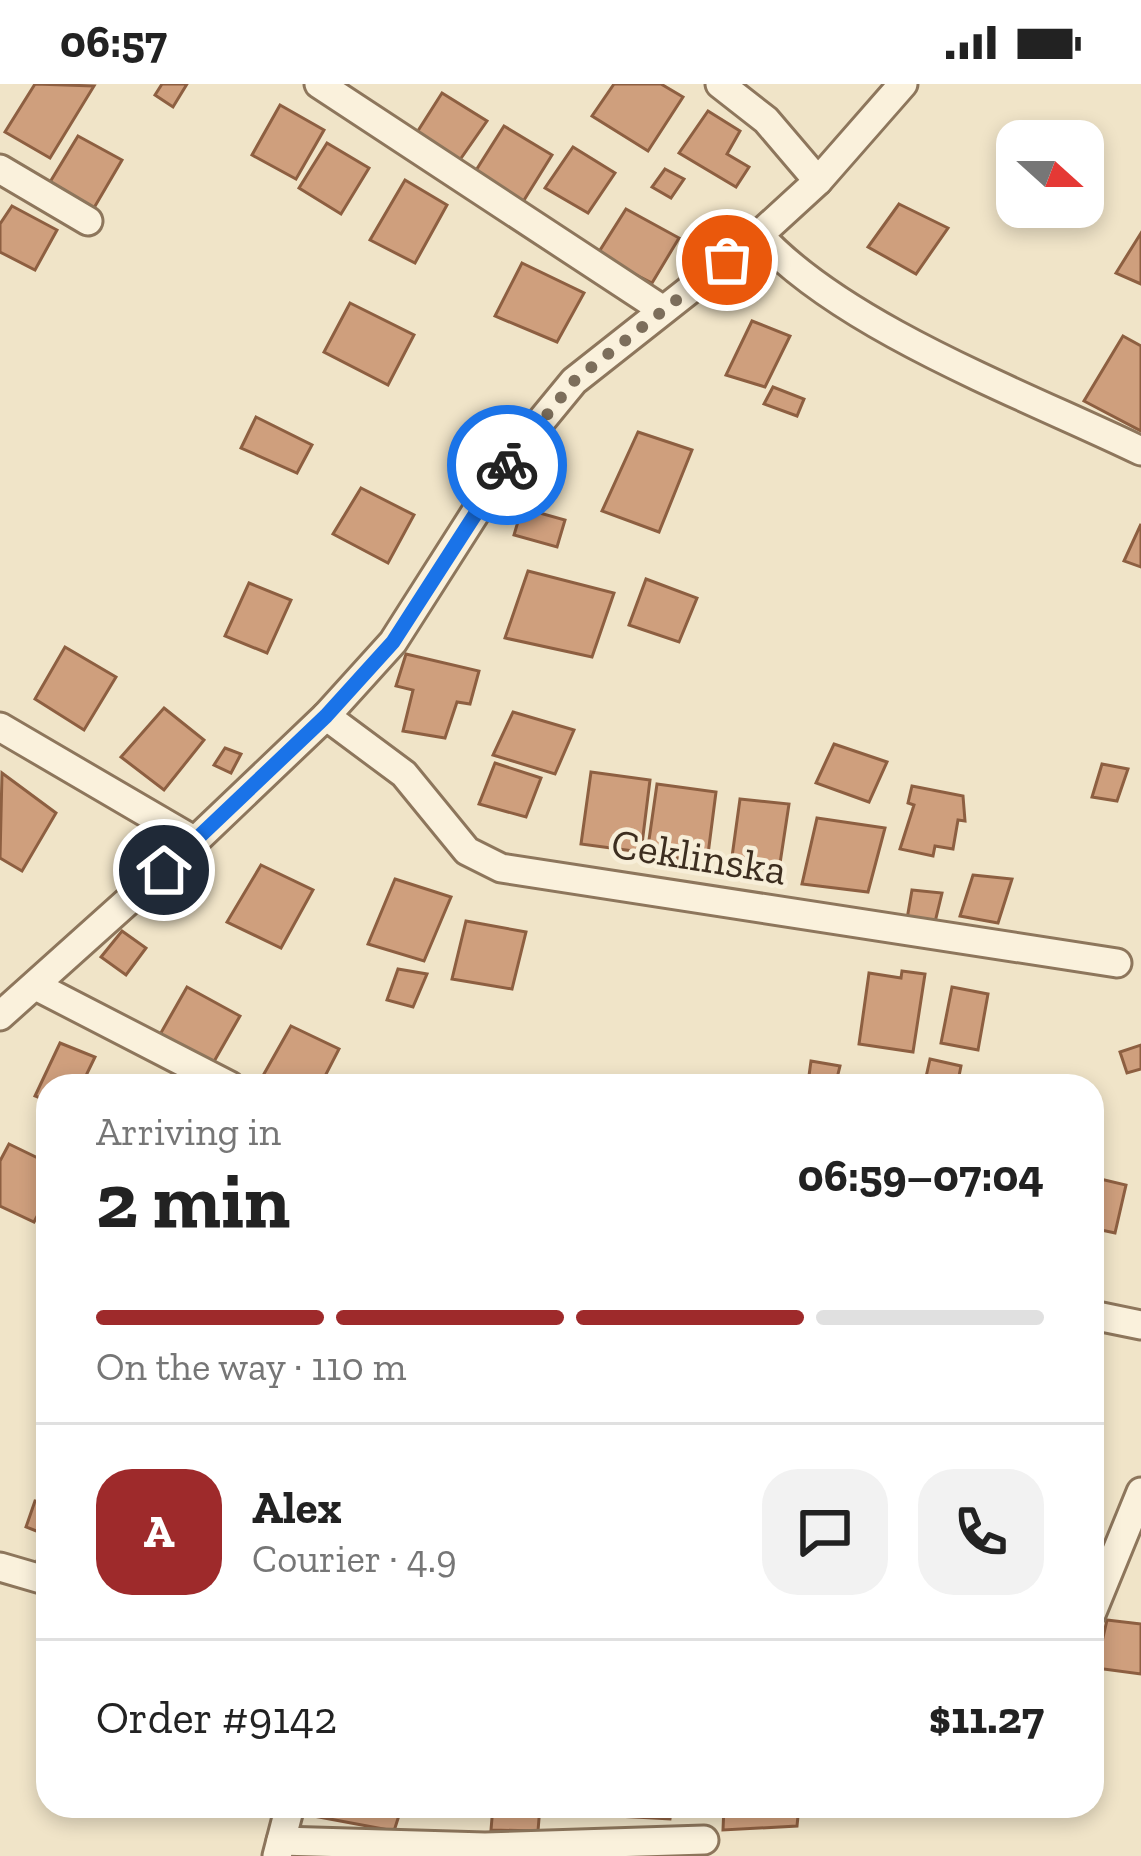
<!DOCTYPE html>
<html lang="en">
<head>
<meta charset="utf-8">
<style>
  :root { --surface:#fff; --page:#f2f2f2; --text:#222; --muted:#767676; --line:#e0e0e0; --accent:#9e2a2b }
  body { margin:0; font-family:"Zilla Slab",serif; background:var(--page); color:var(--text); height:100vh; display:flex; flex-direction:column; font-size:45px; white-space:nowrap }
  * { box-sizing:border-box; margin:0 }
  p { font-size:39px; color:var(--muted) }
  .icon { flex:none; width:66px; height:66px; fill:none; stroke:currentColor; stroke-width:2; stroke-linecap:round; stroke-linejoin:round }
  .map { position:relative; flex:1; overflow:hidden }
  .panel { position:absolute; left:36px; top:990px; width:1068px; height:744px; display:flex; flex-direction:column; background:var(--surface); border-radius:36px; box-shadow:0 6px 18px #0003 }
  .panel>* { flex:none }
  .needle { width:78px; rotate:111deg }
  .tools { position:absolute; left:996px; top:36px; display:grid; gap:24px }
  .tools a { display:grid; place-items:center; width:108px; height:108px; border-radius:24px; background:var(--surface); box-shadow:0 6px 18px #0003; font-size:60px }
  .pin { position:absolute; display:grid; place-items:center; width:102px; height:102px; color:#fff; margin:-51px; border:6px solid #fff; border-radius:50%; box-shadow:0 3px 12px #0007 }
  .courier { position:absolute; display:grid; place-items:center; width:120px; height:120px; margin:-60px; border:9px solid #1a73e8; border-radius:50%; background:#fff; color:#222; box-shadow:0 3px 15px #0007 }
  .summary em { font-style:normal; font-weight:700 }
  .summary div { display:flex; flex-direction:column-reverse }
  .summary { display:flex; align-items:center; justify-content:space-between; height:204px; padding:0 60px }
  h1 { font-size:78px; font-weight:700; line-height:90px }
  .bar { display:grid; grid-template-columns:repeat(4,1fr); gap:18px 12px; align-content:center; height:144px; padding:0 60px }
  .bar i { height:15px; border-radius:9px; background:var(--line) }
  .bar .on { background:var(--accent) }
  .bar p { grid-column:span 4 }
  .line { display:flex; align-items:center; gap:30px; padding:0 60px; border-top:3px solid var(--line) }
  .line div { flex:1 }
  .round { display:grid; place-items:center; flex:none; width:126px; height:126px; border-radius:36px; background:var(--page) }
  .status { display:flex; justify-content:space-between; align-items:center; height:84px; padding:0 60px; background:var(--surface); direction:ltr }
  .status svg { height:33px; fill:currentColor }
  .map>svg:first-child { display:block }
  .building { fill:#cf9f7d; stroke:#8d5f41; stroke-width:3 }
  .lines { fill:none; stroke-linecap:round; stroke-linejoin:round }
  .street-casing { stroke:#8d765c; stroke-width:33 }
  .street { stroke:#faf1dc; stroke-width:27 }
  .done { stroke:#7c6e5b; stroke-width:12; stroke-dasharray:0 21.6 }
  .route { stroke:#1a73e8; stroke-width:15 }
  .labels { text-anchor:middle; stroke-width:9; stroke-linejoin:round; paint-order:stroke }
  .street-label { font-size:42px; fill:#3d2e20; stroke:#f7eed8 }
</style>
</head>
<body>
<div class="status"><b>06:57</b><svg viewBox="0 0 49 12"><path d="M0 12V9h3v3zM5 12V6h3v6zM10 12V3h3v9zM15 12V0h3v12zM26 1h20v11H26zM47 4h2v5h-2z"/></svg></div>
<div class="map">
<svg width="1141" height="1772" viewBox="0 0 1141 1772">
  <rect width="100%" height="100%" fill="#f0e4c8"/>
  <g class="building">
    <path d="M35,0L94,2L50,74L5,48Z"/>
    <path d="M162,0H187L173,23L155,11Z"/>
    <path d="M614,0H661L683,13L648,67L592,32Z"/>
    <path d="M442,9L487,37L457,80L414,53Z"/>
    <path d="M280,21L324,46L296,95L252,71Z"/>
    <path d="M708,27L740,47L727,70L749,83L736,103L679,69Z"/>
    <path d="M504,42L552,71L521,121L473,91Z"/>
    <path d="M78,52L122,76L91,129L47,103Z"/>
    <path d="M327,59L369,84L341,130L299,104Z"/>
    <path d="M573,63L615,89L588,129L545,104Z"/>
    <path d="M665,85L684,95L671,114L652,103Z"/>
    <path d="M405,96L447,121L415,179L370,156Z"/>
    <path d="M899,120L948,144L916,190L868,163Z"/>
    <path d="M12,122L57,146L35,186L0,168V140Z"/>
    <path d="M626,125L679,154L652,199L597,171Z"/>
    <path d="M1141,149V200L1116,189Z"/>
    <path d="M522,179L584,209L557,258L495,232Z"/>
    <path d="M350,219L414,251L388,301L324,268Z"/>
    <path d="M752,237L790,252L765,303L726,291Z"/>
    <path d="M1123,252L1141,262V347L1084,317Z"/>
    <path d="M773,303L804,315L797,332L764,320Z"/>
    <path d="M256,333L312,361L297,389L241,364Z"/>
    <path d="M638,348L692,366L659,448L602,427Z"/>
    <path d="M361,404L414,431L388,479L333,450Z"/>
    <path d="M522,424L565,436L557,463L514,451Z"/>
    <path d="M1141,440V483L1124,477Z"/>
    <path d="M528,487L614,509L592,573L505,554Z"/>
    <path d="M646,495L697,514L679,558L629,541Z"/>
    <path d="M249,499L291,516L267,569L225,552Z"/>
    <path d="M65,563L116,593L84,646L35,615Z"/>
    <path d="M406,570L479,587L470,620L457,618L445,654L403,647L413,606L396,602Z"/>
    <path d="M164,624L204,656L164,706L121,673Z"/>
    <path d="M513,628L574,646L555,690L493,671Z"/>
    <path d="M834,660L887,678L869,718L816,699Z"/>
    <path d="M225,664L241,670L231,689L214,681Z"/>
    <path d="M495,679L541,694L526,733L479,720Z"/>
    <path d="M1102,680L1128,685L1117,717L1092,713Z"/>
    <path d="M591,688L650,696L641,768L581,760Z"/>
    <path d="M2,689L56,729L22,787L0,774Z"/>
    <path d="M657,700L716,708L707,778L647,770Z"/>
    <path d="M912,702L963,712L965,737L958,736L953,765L935,762L933,772L900,765L914,721L908,719Z"/>
    <path d="M740,715L789,720L779,786L731,780Z"/>
    <path d="M817,734L885,744L868,808L802,800Z"/>
    <path d="M261,781L313,806L281,864L227,838Z"/>
    <path d="M973,791L1012,795L998,839L960,832Z"/>
    <path d="M395,795L451,813L424,877L368,860Z"/>
    <path d="M912,806L942,809L935,838L907,835Z"/>
    <path d="M466,837L526,848L512,905L452,895Z"/>
    <path d="M122,847L146,864L126,891L101,873Z"/>
    <path d="M398,885L427,890L413,923L387,916Z"/>
    <path d="M902,887L925,890L913,968L859,960L869,889L901,894Z"/>
    <path d="M187,903L240,932L212,981L158,954Z"/>
    <path d="M952,903L988,910L978,966L941,959Z"/>
    <path d="M291,942L339,965L320,1002L260,997Z"/>
    <path d="M60,959L95,973L81,1002H48V1017L35,1012Z"/>
    <path d="M1141,961V985L1127,989L1120,968Z"/>
    <path d="M930,975L961,982L957,1002H924Z"/>
    <path d="M811,977L840,982L835,1002L808,999Z"/>
    <path d="M9,1060L48,1079V1112L34,1138L0,1122V1077Z"/>
    <path d="M1092,1093L1126,1101L1115,1149L1092,1144Z"/>
    <path d="M35,1417L48,1420V1480L37,1477L44,1450L26,1443Z"/>
    <path d="M1107,1536L1141,1540V1590L1096,1584Z"/>
    <path d="M305,1722H402L394,1747L303,1730Z"/>
    <path d="M493,1722H540L538,1747L491,1746Z"/>
    <path d="M582,1722H672L670,1735L581,1730Z"/>
    <path d="M724,1722H799L797,1742L723,1746Z"/>
  </g>
  <g class="lines">
    <defs>
      <g id="street">
        <path d="M319,0L663,226"/>
        <path d="M720,0L766,36L818,97"/>
        <path d="M0,85L88,137"/>
        <path d="M759,151C844,244 1025,311 1141,367"/>
        <path d="M326,632L404,690L467,767L501,784L1117,879"/>
        <path d="M0,643L195,757"/>
        <path d="M36,902L230,1002"/>
        <path d="M0,932L195,757L326,632L393,558L509,376L574,297L759,151L818,97L903,0"/>
        <path d="M1092,1231L1141,1241"/>
        <path d="M0,1483L48,1497"/>
        <path d="M1092,1528L1141,1408"/>
        <path d="M281,1757L485,1763L704,1756"/>
        <path d="M277,1772L290,1722"/>
      </g>
    </defs>
    <use href="#street" class="street-casing"/>
    <use href="#street" class="street"/>
  </g>
  <g class="lines">
    <path class="done" d="M507,381L574,297L727,176"/>
    <path class="route" d="M164,786L326,632L393,558L507,381"/>
  </g>
  <g class="labels">
    <g class="street-label">
      <text transform="translate(699 772) rotate(9)" y="15">Ceklinska</text>
    </g>
  </g>
</svg>
<div class="tools">
<a><svg class="needle" viewBox="-14 -14 28 28"><path d="M0-13l5 13h-10z" fill="#e53935"/><path d="M0 13l5-13h-10z" fill="#767676"/></svg></a>
</div>
<div class="pin" style="left:727px;top:176px;background:#ea580c"><svg class="icon" aria-label="bag" viewBox="0 0 24 24"><path d="M5 8h14l-1 12H6zM9 8a3 3 0 0 1 6 0"/></svg></div>
<div class="pin" style="left:164px;top:786px;background:#1f2937"><svg class="icon" aria-label="home" viewBox="0 0 24 24"><path d="M3 11l9-7 9 7M6 9v11h12V9"/></svg></div>
<div class="courier" style="left:507px;top:381px"><svg class="icon" aria-label="bike" viewBox="0 0 24 24"><circle cx="6" cy="16" r="4"/><circle cx="18" cy="16" r="4"/><path d="M6 16l4-8h5l3 8M10 8l3 8H6M13 5h3"/></svg></div>
<section class="panel">
<div class="summary"><div><h1>2 min</h1><p>Arriving in</p></div><em>06:59–07:04</em></div>
<div class="bar"><i class="on"></i><i class="on"></i><i class="on"></i><i></i><p>On the way · 110 m</p></div>
<div class="line" style="height:216px"><b class="round" style="background:var(--accent);color:#fff">A</b><div><b>Alex</b><p>Courier · 4.9</p></div><a class="round"><svg class="icon" aria-label="chat" viewBox="0 0 24 24"><path d="M4 5h16v11H9l-5 4z"/></svg></a><a class="round"><svg class="icon" aria-label="phone" viewBox="0 0 24 24"><path d="M5 4h4l2 5-3 2q2 4 5 5l2-3 5 2v4C11 20 4 13 5 4z"/></svg></a></div>
<div class="line" style="height:156px"><div>Order #9142</div><b>$11.27</b></div>
</section>
</div>
</body>
</html>
